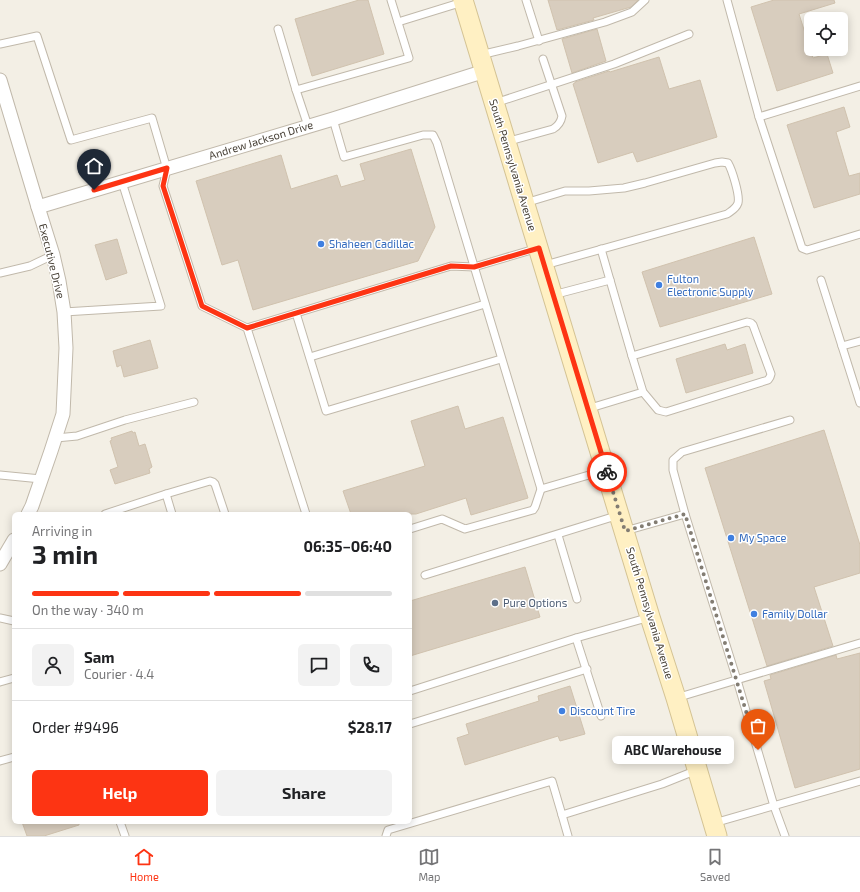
<!DOCTYPE html>
<html lang="en">
<head>
<meta charset="utf-8">
<style>
  :root { --surface:#fff; --page:#f2f2f2; --text:#202124; --muted:#757577; --line:#e0e0e0; --accent:#fd3413 }
  body { margin:0; font-family:"Exo 2",sans-serif; background:var(--page); color:var(--text); height:100vh; display:flex; flex-direction:column; font-size:15px; white-space:nowrap }
  * { box-sizing:border-box; margin:0 }
  p { font-size:13px; color:var(--muted) }
  .icon { flex:none; width:22px; height:22px; fill:none; stroke:currentColor; stroke-width:2; stroke-linecap:round; stroke-linejoin:round }
  .map { position:relative; flex:1; overflow:hidden }
  .details { position:absolute; left:12px; top:512px; width:400px; height:312px; display:flex; flex-direction:column; background:var(--surface); border-radius:6px; box-shadow:0 2px 10px #0003 }
  .details>* { flex:none }
  .buttons { position:absolute; left:804px; top:12px; display:grid; gap:8px }
  .buttons a { display:grid; place-items:center; width:44px; height:44px; border-radius:6px; background:var(--surface); box-shadow:0 2px 10px #0003; font-size:20px }
  .pin { position:absolute; display:grid; place-items:center; width:34px; height:34px; color:#fff; margin:-41px -17px; border-radius:50% 50% 50% 0; rotate:-45deg; box-shadow:0 0 4px #0007 }
  .pin .icon { rotate:45deg }
  .courier { position:absolute; display:grid; place-items:center; width:40px; height:40px; margin:-20px; border:3px solid #fd3413; border-radius:50%; background:#fff; color:#222; box-shadow:0 1px 5px #0007 }
  .bubble { position:absolute; height:28px; border-radius:6px; background:var(--surface); box-shadow:0 2px 10px #0003; font-size:13px; font-weight:700; line-height:28px; text-align:center }
  .head em { font-style:normal; font-weight:700 }
  .head div { display:flex; flex-direction:column-reverse }
  .head { display:flex; align-items:center; justify-content:space-between; height:68px; padding:0 20px }
  h1 { font-size:26px; font-weight:700; line-height:30px }
  .bar { display:grid; grid-template-columns:repeat(4,1fr); gap:6px 4px; align-content:center; height:48px; padding:0 20px }
  .bar i { height:5px; border-radius:3px; background:var(--line) }
  .bar .selected { background:var(--accent) }
  .bar p { grid-column:span 4 }
  .line { display:flex; align-items:center; gap:10px; padding:0 20px; border-top:1px solid var(--line) }
  .line div { flex:1 }
  .round { display:grid; place-items:center; flex:none; width:42px; height:42px; border-radius:6px; background:var(--page) }
  .primary-button { display:flex; gap:8px; margin-top:auto; padding:8px 20px }
  .primary-button a { flex:1; height:46px; border-radius:6px; background:var(--accent); color:#fff; font-size:16px; font-weight:700; line-height:46px; text-align:center }
  .primary-button a+a { background:var(--page); color:var(--text) }
  .tab-bar { display:flex; justify-content:space-around; align-items:center; height:56px; border-top:1px solid var(--line); background:var(--surface); font-size:11px; color:var(--muted) }
  .tab-bar a { display:grid; justify-items:center; gap:2px }
  .tab-bar .selected { color:var(--accent) }
  .map>svg:first-child { display:block }
  .building { fill:#d8cdbe; stroke:#d0c2ae }
  .lines { fill:none; stroke-linecap:round; stroke-linejoin:round }
  .service-casing { stroke:#c1b9ab; stroke-width:9 }
  .minor-casing { stroke:#c1b9ab; stroke-width:15 }
  .secondary-casing { stroke:#d4c394; stroke-width:21 }
  .service { stroke:#fff; stroke-width:7 }
  .minor { stroke:#fff; stroke-width:13 }
  .secondary { stroke:#fff0c3; stroke-width:19 }
  .done { stroke:#837d73; stroke-width:4; stroke-dasharray:0 7.2 }
  .route { stroke:#fd3413; stroke-width:5 }
  .shop-dot { fill:#3f7fe0; stroke:#fff; stroke-width:1.5 }
  .service-dot { fill:#5c6f8a; stroke:#fff; stroke-width:1.5 }
  .labels { text-anchor:middle; stroke-width:3; stroke-linejoin:round; paint-order:stroke }
  .street-label { font-size:11px; fill:#463f35; stroke:#fff }
  .shop-label { font-size:11px; fill:#366cbe; stroke:#fff; text-anchor:start }
  .service-label { font-size:11px; fill:#4e5e75; stroke:#fff; text-anchor:start }
</style>
</head>
<body>
<div class="map">
<svg width="860" height="836" viewBox="0 0 860 836">
  <rect width="100%" height="100%" fill="#f3efe5"/>
  <g class="building">
    <path d="M359,0H368L384,54L312,76L295,19Z"/>
    <path d="M548,0H638L631,7L593,18L594,20L557,30Z"/>
    <path d="M774,0H834L835,3L799,14L813,58L827,54L833,73L777,91L751,7Z"/>
    <path d="M597,29L606,61L572,73L562,39Z"/>
    <path d="M659,57L669,89L700,80L717,137L637,162L633,152L598,163L573,84L575,83V82L609,71L610,72Z"/>
    <path d="M844,107L850,127L836,132L849,176L860,173V194L814,208L787,125Z"/>
    <path d="M411,149L435,227L418,261L253,310L238,260L222,265L196,181L281,155L291,189L337,175L341,187L365,180L360,164Z"/>
    <path d="M754,237L772,294L660,327L642,272Z"/>
    <path d="M117,239L127,273L106,280L95,245Z"/>
    <path d="M150,340L158,368L124,377L121,365L117,367L113,351Z"/>
    <path d="M725,344L727,350L745,344L753,373L686,393L676,359Z"/>
    <path d="M458,406L465,429L503,417L528,498L471,515L466,498L416,514H351L343,491L425,466L411,421Z"/>
    <path d="M824,430L860,545V573L814,587L833,646L767,666L705,468Z"/>
    <path d="M132,431L133,433L135,432L139,446L145,444L152,467L149,469L150,473L115,484L110,470L118,467L110,441L112,440L111,438Z"/>
    <path d="M525,567L540,617L410,656V601Z"/>
    <path d="M860,653V769L795,788L764,681L771,679L770,675L836,655L837,659Z"/>
    <path d="M570,686L585,734L560,741L558,736L465,765L457,738L469,734L466,724L539,701L538,696Z"/>
    <path d="M22,822H79V825L44,836H27Z"/>
  </g>
  <g class="lines">
    <defs>
      <g id="service">
        <path d="M526,0L539,41"/>
        <path d="M727,0L759,117L802,248L807,250L860,234"/>
        <path d="M398,22L463,2"/>
        <path d="M278,29L296,90L409,58L391,0"/>
        <path d="M0,44L37,36L71,140L152,118L167,169L163,186L202,306L247,328L306,514"/>
        <path d="M480,55L518,46L605,22L632,12L645,0"/>
        <path d="M296,90L308,126"/>
        <path d="M495,103L614,64L689,34"/>
        <path d="M759,117L860,86"/>
        <path d="M333,119L344,157L423,135H433L437,143L541,489L535,507L533,510L465,529L442,519L410,529"/>
        <path d="M506,142L553,129C558,126 561,122 562,116L543,59"/>
        <path d="M525,203L565,191H589L624,188L645,183L715,163L722,162L728,163C732,170 740,195 738,203C736,209 731,211 727,214L545,265"/>
        <path d="M601,249L632,356"/>
        <path d="M0,273L30,266L53,255"/>
        <path d="M821,280L860,403"/>
        <path d="M553,295L610,280"/>
        <path d="M64,312L161,306L122,182"/>
        <path d="M296,313L326,411L501,359"/>
        <path d="M247,328L451,266L474,267L538,248"/>
        <path d="M842,346L860,341"/>
        <path d="M310,357L485,304"/>
        <path d="M587,409L643,392L658,410L666,412L768,380L770,377L771,374L753,325L751,323L747,322L632,356L643,392"/>
        <path d="M56,438L77,436L125,420L194,402"/>
        <path d="M0,475L41,479"/>
        <path d="M541,489L606,470"/>
        <path d="M166,494L172,514"/>
        <path d="M105,514L166,494L210,481L213,482L215,484L225,514"/>
        <path d="M625,531L685,514"/>
        <path d="M558,535L577,599"/>
        <path d="M425,575L619,515"/>
        <path d="M0,618L14,621"/>
        <path d="M576,638L601,716"/>
        <path d="M0,682L14,678"/>
        <path d="M410,691L576,638L650,617"/>
        <path d="M676,698L860,643"/>
        <path d="M410,724L587,669"/>
        <path d="M0,761L14,757"/>
        <path d="M120,822L125,836"/>
        <path d="M714,823L860,781"/>
        <path d="M386,836L388,830L552,781L562,815"/>
        <path d="M568,836L562,815L662,784L697,770"/>
        <path d="M785,836L774,806L737,680L685,514L673,470V460L682,452L790,420"/>
      </g>
      <g id="minor">
        <path d="M0,80L38,207L53,255L59,281L64,312L66,348L63,414L51,451L32,506L28,514"/>
        <path d="M38,207L333,119L485,71"/>
        <path d="M0,564L14,540"/>
      </g>
      <path id="secondary" d="M463,0L650,617L676,698L717,836"/>
    </defs>
    <use href="#service" class="service-casing"/>
    <use href="#minor" class="minor-casing"/>
    <use href="#secondary" class="secondary-casing"/>
    <use href="#service" class="service"/>
    <use href="#minor" class="minor"/>
    <use href="#secondary" class="secondary"/>
  </g>
  <g class="lines">
    <path class="done" d="M607,472L625,531L685,514L758,750"/>
    <path class="route" d="M94,190L167,168L163,186L202,306L247,328L451,266L474,267L539,248L607,472"/>
  </g>
  <g class="shop-dot">
    <circle cx="321" cy="244" r="4"/>
    <circle cx="659" cy="285" r="4"/>
    <circle cx="731" cy="538" r="4"/>
    <circle cx="754" cy="614" r="4"/>
    <circle cx="562" cy="711" r="4"/>
  </g>
  <circle class="service-dot" cx="495" cy="603" r="4"/>
  <g class="labels">
    <g class="street-label">
      <text transform="translate(261 140) rotate(-17)" y="4">Andrew Jackson Drive</text>
      <text transform="translate(513 165) rotate(73)" y="4">South Pennsylvania Avenue</text>
      <text transform="translate(52 261) rotate(76)" y="4">Executive Drive</text>
      <text transform="translate(650 613) rotate(73)" y="4">South Pennsylvania Avenue</text>
    </g>
    <g class="shop-label">
      <text x="329" y="248">Shaheen Cadillac</text>
      <text x="667" y="283">Fulton<tspan x="667" dy="13">Electronic Supply</tspan></text>
      <text x="739" y="542">My Space</text>
      <text x="762" y="618">Family Dollar</text>
      <text x="570" y="715">Discount Tire</text>
    </g>
    <g class="service-label">
      <text x="503" y="607">Pure Options</text>
    </g>
  </g>
</svg>
<div class="buttons">
<a><svg class="icon" aria-label="locate" viewBox="0 0 24 24"><circle cx="12" cy="12" r="6"/><path d="M12 2v4M12 18v4M2 12h4M18 12h4"/></svg></a>
</div>
<div class="pin" style="left:758px;top:750px;background:#ea580c"><svg class="icon" aria-label="bag" viewBox="0 0 24 24"><path d="M5 8h14l-1 12H6zM9 8a3 3 0 0 1 6 0"/></svg></div>
<div class="pin" style="left:94px;top:190px;background:#1f2937"><svg class="icon" aria-label="home" viewBox="0 0 24 24"><path d="M3 11l9-7 9 7M6 9v11h12V9"/></svg></div>
<div class="courier" style="left:607px;top:472px"><svg class="icon" aria-label="bike" viewBox="0 0 24 24"><circle cx="6" cy="16" r="4"/><circle cx="18" cy="16" r="4"/><path d="M6 16l4-8h5l3 8M10 8l3 8H6M13 5h3"/></svg></div>
<div class="bubble" style="left:612px;top:736px;width:122px">ABC Warehouse</div>
<section class="details">
<div class="head"><div><h1>3 min</h1><p>Arriving in</p></div><em>06:35–06:40</em></div>
<div class="bar"><i class="selected"></i><i class="selected"></i><i class="selected"></i><i></i><p>On the way · 340 m</p></div>
<div class="line" style="height:72px"><a class="round"><svg class="icon" aria-label="person" viewBox="0 0 24 24"><circle cx="12" cy="8" r="4"/><path d="M4 21q1-7 8-7t8 7"/></svg></a><div><b>Sam</b><p>Courier · 4.4</p></div><a class="round"><svg class="icon" aria-label="chat" viewBox="0 0 24 24"><path d="M4 5h16v11H9l-5 4z"/></svg></a><a class="round"><svg class="icon" aria-label="phone" viewBox="0 0 24 24"><path d="M5 4h4l2 5-3 2q2 4 5 5l2-3 5 2v4C11 20 4 13 5 4z"/></svg></a></div>
<div class="line" style="height:52px"><div>Order #9496</div><b>$28.17</b></div>
<div class="primary-button"><a>Help</a><a>Share</a></div>
</section>
</div>
<nav class="tab-bar">
<a class="selected"><svg class="icon" aria-label="home" viewBox="0 0 24 24"><path d="M3 11l9-7 9 7M6 9v11h12V9"/></svg>Home</a>
<a><svg class="icon" aria-label="map" viewBox="0 0 24 24"><path d="M3 6l6-2 6 2 6-2v14l-6 2-6-2-6 2zM9 4v14M15 6v14"/></svg>Map</a>
<a><svg class="icon" aria-label="saved" viewBox="0 0 24 24"><path d="M7 4h10v16l-5-4-5 4z"/></svg>Saved</a>
</nav>
</body>
</html>
